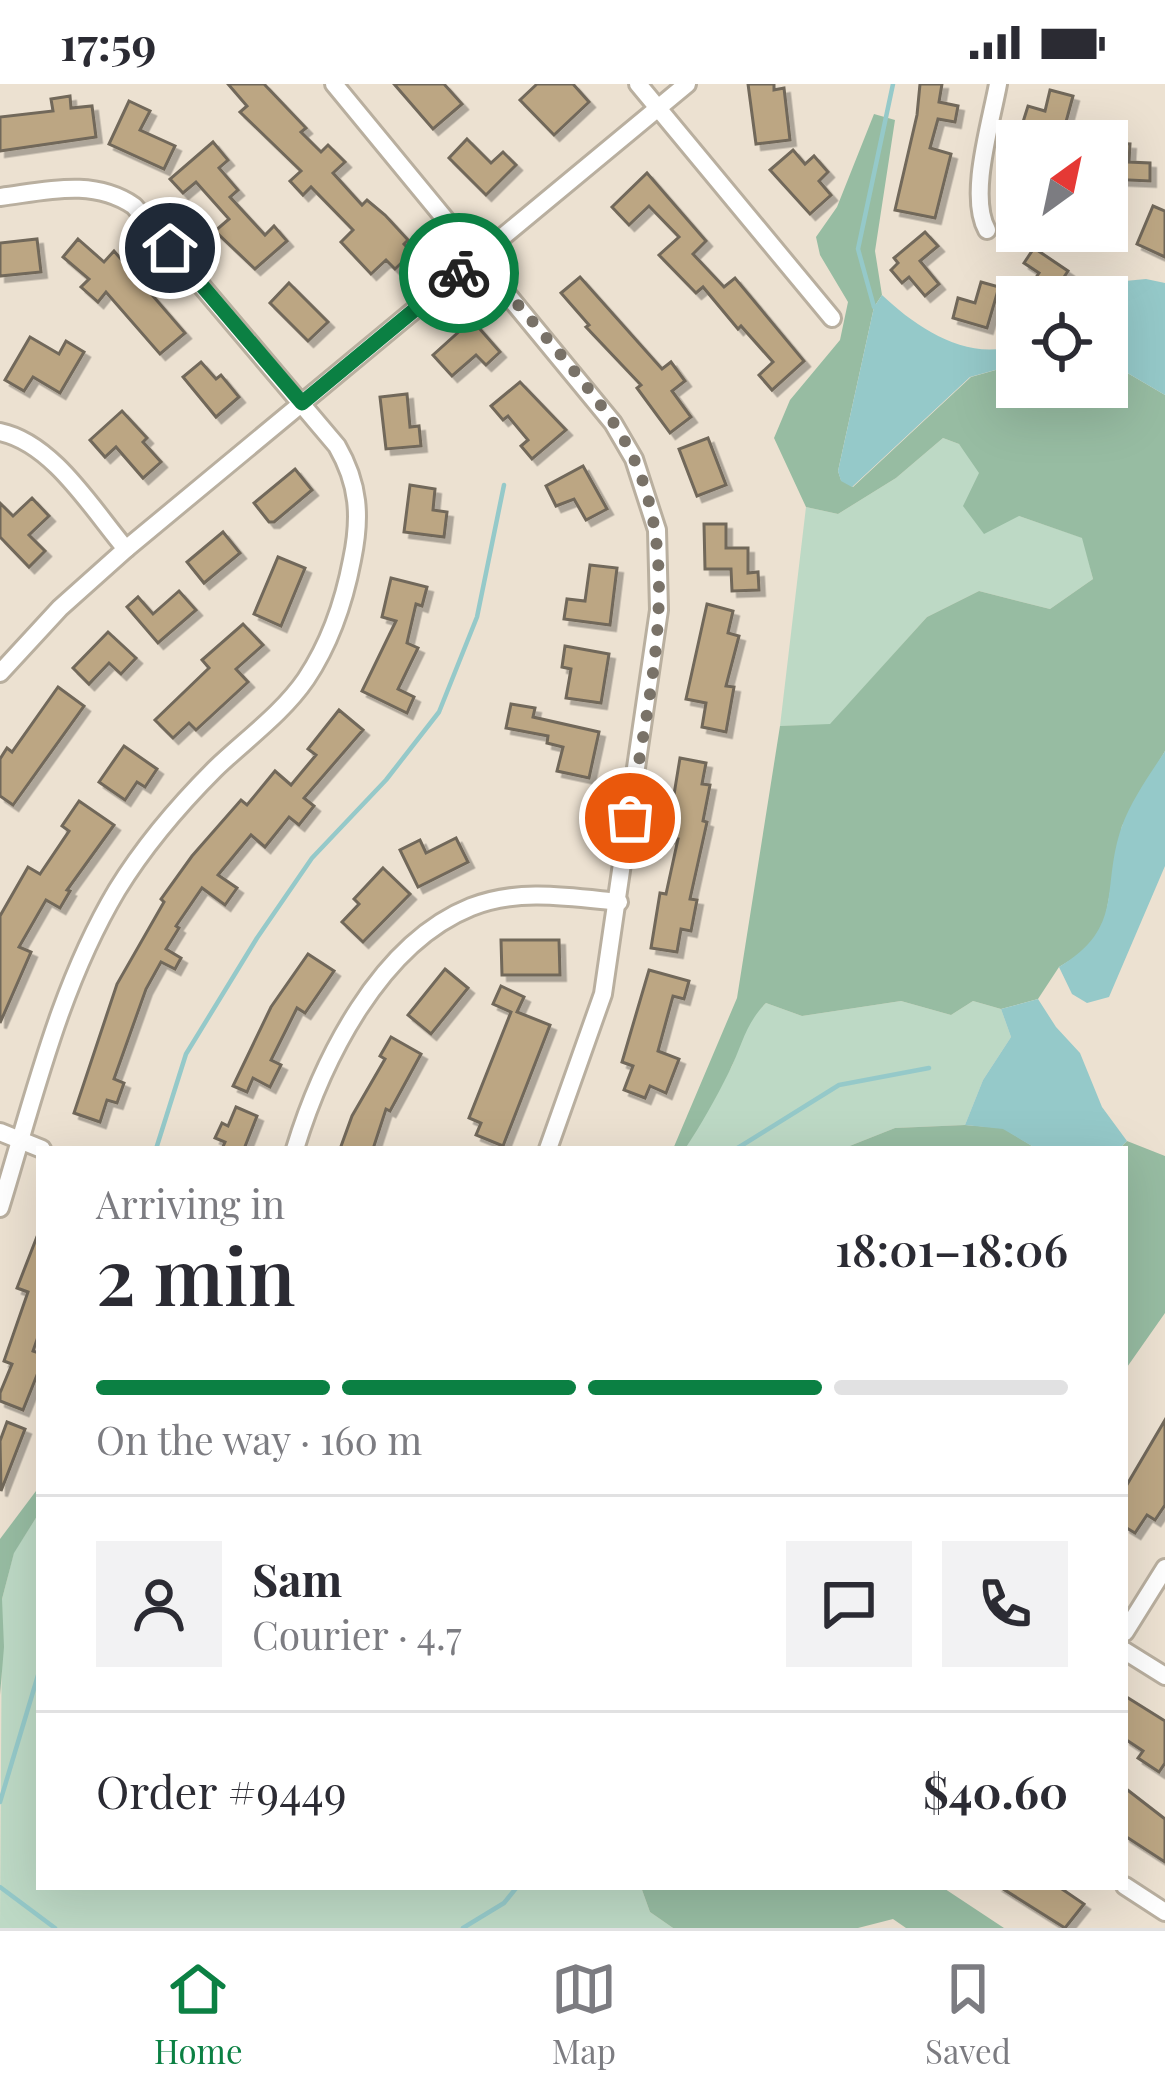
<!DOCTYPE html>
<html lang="en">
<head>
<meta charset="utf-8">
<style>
  :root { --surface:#fff; --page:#f2f2f3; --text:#2b2b33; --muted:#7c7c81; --line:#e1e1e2; --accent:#0b8043 }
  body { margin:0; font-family:"Playfair Display",serif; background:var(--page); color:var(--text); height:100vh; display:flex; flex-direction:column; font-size:45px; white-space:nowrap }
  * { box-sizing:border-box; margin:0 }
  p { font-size:39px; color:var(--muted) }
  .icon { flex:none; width:66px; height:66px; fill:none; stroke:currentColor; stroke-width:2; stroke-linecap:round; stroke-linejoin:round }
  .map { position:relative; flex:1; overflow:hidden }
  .details { position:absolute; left:36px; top:1062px; width:1092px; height:744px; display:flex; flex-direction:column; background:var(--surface); border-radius:0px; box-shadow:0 12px 48px #0002 }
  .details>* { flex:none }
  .needle { width:78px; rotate:33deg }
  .tools { position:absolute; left:996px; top:36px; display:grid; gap:24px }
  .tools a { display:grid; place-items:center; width:132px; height:132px; border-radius:0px; background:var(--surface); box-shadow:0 12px 48px #0002; font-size:60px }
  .pin { position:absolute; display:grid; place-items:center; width:102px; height:102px; color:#fff; margin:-51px; border:6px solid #fff; border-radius:50%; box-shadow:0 3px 12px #0007 }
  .courier { position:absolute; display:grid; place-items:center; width:120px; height:120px; margin:-60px; border:9px solid #0b8043; border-radius:50%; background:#fff; color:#222; box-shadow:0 3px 15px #0007 }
  .summary em { font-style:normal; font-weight:600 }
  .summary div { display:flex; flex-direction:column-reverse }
  .summary { display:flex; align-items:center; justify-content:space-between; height:204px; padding:0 60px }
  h1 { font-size:78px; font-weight:600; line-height:90px }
  .bar { display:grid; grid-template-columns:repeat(4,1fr); gap:18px 12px; align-content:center; height:144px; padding:0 60px }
  .bar i { height:15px; border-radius:9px; background:var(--line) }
  .bar .current { background:var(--accent) }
  .bar p { grid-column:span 4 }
  .line { display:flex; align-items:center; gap:30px; padding:0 60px; border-top:3px solid var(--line) }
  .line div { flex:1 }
  .round { display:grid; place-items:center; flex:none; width:126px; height:126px; border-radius:0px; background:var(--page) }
  .status { display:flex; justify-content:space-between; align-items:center; height:84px; padding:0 60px; background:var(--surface); direction:ltr }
  .status svg { height:33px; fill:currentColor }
  .tabs { display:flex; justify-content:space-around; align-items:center; height:168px; border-top:3px solid var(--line); background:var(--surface); font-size:33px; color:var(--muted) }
  .tabs a { display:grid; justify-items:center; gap:6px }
  .tabs .current { color:var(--accent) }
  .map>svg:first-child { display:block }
  .green { fill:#bdd9c5 }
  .forest { fill:#97bca2 }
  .water { fill:#95c9c9 }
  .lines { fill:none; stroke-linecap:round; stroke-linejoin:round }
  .stream { stroke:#95c9c9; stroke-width:4.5 }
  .building { fill:#bca683; stroke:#71685a; stroke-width:3; filter:url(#shadow) }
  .minor-casing { stroke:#b9af9f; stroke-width:22 }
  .minor { stroke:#fff; stroke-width:16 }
  .done { stroke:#797268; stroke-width:12; stroke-dasharray:0 21.6 }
  .route { stroke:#0b8043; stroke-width:15 }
</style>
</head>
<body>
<div class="status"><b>17:59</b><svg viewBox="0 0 49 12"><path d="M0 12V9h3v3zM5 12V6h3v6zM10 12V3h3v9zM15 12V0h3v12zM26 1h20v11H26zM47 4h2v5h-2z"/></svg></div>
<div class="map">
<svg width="1165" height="1844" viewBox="0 0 1165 1844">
  <defs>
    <filter id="shadow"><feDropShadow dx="5.5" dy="5.5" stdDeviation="0" flood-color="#0004"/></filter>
  </defs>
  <rect width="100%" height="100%" fill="#ece1d1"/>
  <g class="green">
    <path d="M943,354L959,360L1019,432L1083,454L1093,495L1050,525L979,507L927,533L830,641L780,642L806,423L838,430L896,394Z"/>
    <path d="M901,917L951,931L973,917L1001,925L1011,953L983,996L965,1041L895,1044L842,1065H685L732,982L748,937L766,919L802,932Z"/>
    <path d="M39,1429V1803H641L650,1828L673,1844H0L2,1515L14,1468Z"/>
  </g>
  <g class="forest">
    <path d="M874,30L895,36L875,167L882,211L874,223L838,387L841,396L853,403L971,293L1017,280V303H1107V277L1165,311V667L1122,742L1104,841L1087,866L1059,883L1038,915L1001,925L973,917L951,931L901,917L802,932L766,919C745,940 742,962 729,988C716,1014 701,1041 685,1065H673L737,914L780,642L830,640L927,533L979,507L1050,525L1093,495L1082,454L1019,432L984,450L963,422L979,389L959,360L943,354L896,394L838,430L806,423L774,354L790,316L840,256L848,218L820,171L816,153L837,123Z"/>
    <path d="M965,1041L1003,1044L1037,1065H842L895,1044Z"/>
    <path d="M1127,1057L1165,1072V1229L1125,1286V1065H1119Z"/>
    <path d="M39,1403V1429L14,1469L2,1515L4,1563L0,1611V1455Z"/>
    <path d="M641,1803H942L1004,1844H906L893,1835L858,1844H673L650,1828Z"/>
  </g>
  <g class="water">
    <path d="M1146,195L1165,199V311L1107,277V213H1087L1104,199Z"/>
    <path d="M882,211C917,244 967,278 1017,261V280L970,293L852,403L841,397L838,387L874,223Z"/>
    <path d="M1165,667V782L1109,913L1087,919L1072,910L1059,883C1126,843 1100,805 1122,742C1131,717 1150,690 1165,667Z"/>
    <path d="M1038,915L1056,943L1080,969L1102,1023L1127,1057L1119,1065H1037L1003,1045L965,1041L983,996L1011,953L1001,925Z"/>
  </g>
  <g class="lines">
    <g class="stream">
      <path d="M874,223L858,165L893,0"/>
      <path d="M156,1065L186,970L257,854L312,774L386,696L439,628L477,533L504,401"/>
      <path d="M736,1065L839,1001L929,984"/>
      <path d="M0,1718L39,1588"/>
      <path d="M0,1803L55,1844"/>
      <path d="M463,1844L504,1819L517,1803"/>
    </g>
  </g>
  <g class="building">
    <path d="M228,0H264L306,44L301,48L321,68L328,61L345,78L333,89L362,121L367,116L385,131L408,156L404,160L412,169L395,185L386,176L371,190L341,158L353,146L311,103L303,111L290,97L301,87L240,28L247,22Z"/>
    <path d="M394,0H444L462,20L433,45Z"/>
    <path d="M537,0H573L589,18L554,51L520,16Z"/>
    <path d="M748,0H774V6L784,4L790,56L756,60Z"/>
    <path d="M920,0H942L939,18L958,22L955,38L938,35L930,64L951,70L935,134L895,126L917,31Z"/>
    <path d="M1050,6L1073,12L1063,49L1023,38L1028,22L1045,27Z"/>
    <path d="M70,12L71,24L92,22L96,53L0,67V33L53,27L51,15Z"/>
    <path d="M129,17L150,27L140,46L175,62L164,85L109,60Z"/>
    <path d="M467,55L491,79L503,68L516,81L486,111L449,74Z"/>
    <path d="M213,58L228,76L219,84L238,106L230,113L265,151L274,142L287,157L255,185L215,147L229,135L196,98L183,109L170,95Z"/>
    <path d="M1108,59L1130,60L1129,78L1150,79V97L1107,95Z"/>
    <path d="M793,66L805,80L814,72L828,88L819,97L831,111L810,130L770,86Z"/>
    <path d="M647,89L706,157L693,170L724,203L735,194L804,277L772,306L759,291L773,278L741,242L738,245L703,203L696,209L659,171L679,153L649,122L629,141L612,123Z"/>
    <path d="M1153,122L1165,127V173L1137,160Z"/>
    <path d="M925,148L938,162L920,177L939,200L925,212L909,193L902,199L891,186L898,179L894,174Z"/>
    <path d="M37,155L41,188L0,192V159Z"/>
    <path d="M78,155L104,178L114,167L185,249L160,270L106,208L98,218L81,203L89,195L63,173Z"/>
    <path d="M1034,164L1068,187L1051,213H1036L1027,207L1039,189L1024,179Z"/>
    <path d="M580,193L662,285L671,278L685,297L672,307L691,333L670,349L637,304L641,301L586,243L589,241L561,209Z"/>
    <path d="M981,198L999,203L987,244L953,234L958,214L975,219Z"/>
    <path d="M289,199L328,238L308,257L270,219Z"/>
    <path d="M472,236L500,268L486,281L476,271L452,292L433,271Z"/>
    <path d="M30,253L59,270L66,257L84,268L60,309L33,293L24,307L5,296Z"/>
    <path d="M201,278L216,295L221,291L239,313L216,333L183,293Z"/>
    <path d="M520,298L566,346L532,375L521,362L528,356L508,332L503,336L491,322Z"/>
    <path d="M407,310L410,343L419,342L421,362L386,365L380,313Z"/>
    <path d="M122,327L147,354L143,358L161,378L143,394L116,363L105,373L90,356Z"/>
    <path d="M708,354L726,401L697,412L679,365Z"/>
    <path d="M583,382L607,425L586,436L574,415L556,422L546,402Z"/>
    <path d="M295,385L312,406L274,438H269L254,419Z"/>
    <path d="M410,401L435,405L433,426L447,428L444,453L404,448Z"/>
    <path d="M32,414L49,432L29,451L45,467L29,483L0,453V419L13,432Z"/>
    <path d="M704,440H726V464H748V489L758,488L759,506L732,507L731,485H705Z"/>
    <path d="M223,448L240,469L204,499L187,478Z"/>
    <path d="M278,473L305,484L281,542L254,530Z"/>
    <path d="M590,481L617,484L610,541L564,535L567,515L585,517Z"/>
    <path d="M391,494L427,503L422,522L416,520L407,559L418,564L398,605L414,613L407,629L362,607L396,537L382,533Z"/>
    <path d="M179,507L196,526L158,559L127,523L138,513L153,530Z"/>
    <path d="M707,520L733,527L728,549L739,552L726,602L734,603L726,648L702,643L706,619L686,615Z"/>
    <path d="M243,540L263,561L236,585L248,598L196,646L189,639L173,654L155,636L209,584L202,576Z"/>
    <path d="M108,548L136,574L121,590L109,579L89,600L73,584Z"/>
    <path d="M565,562L609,570L601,619L566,614L571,585L562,583Z"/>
    <path d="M58,603L84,622L13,721L0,712V675L7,664L12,668Z"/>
    <path d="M511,620L535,624L533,633L599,648L589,694L557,687L563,663L547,659L548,652L506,644Z"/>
    <path d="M339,626L363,646L304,714L314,722L299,741L289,733L265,763L251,751L218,791L237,804L225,821L202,804L176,842L179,844L166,865L181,874L175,885L161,878L146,905L114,995L124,999L117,1019L107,1016L100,1038L74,1029L117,900L164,818L161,815L192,772L241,716L247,721L275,687L291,701L316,671L308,665Z"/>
    <path d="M124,662L157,685L145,703L137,698L125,716L99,698Z"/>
    <path d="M680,674L706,679L702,700L710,701L703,737L707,738L690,815L697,816L691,847L681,845L677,868L651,864L660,809L666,810L678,755L667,753Z"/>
    <path d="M79,717L114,741L67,806L70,807L60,824L46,816L19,863L31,868L0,939V832L28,783L40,790L69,747L62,742Z"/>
    <path d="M456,754L468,778L418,803L400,766L420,756L426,769Z"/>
    <path d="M383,784L410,810L363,858L342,838L359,820L354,815Z"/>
    <path d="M501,856H559L560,891H502Z"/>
    <path d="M308,870L334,887L305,929L297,924L271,976L281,981L270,1003L253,994L247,1008L233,1002L271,923Z"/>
    <path d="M445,885L468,904L431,950L408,931Z"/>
    <path d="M649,886L689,897L684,915L673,912L658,967L679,975L666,1009L650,1002L645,1014L624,1006L633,982L622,978Z"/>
    <path d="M501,902L524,913L517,928L550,941L503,1062L476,1051L481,1039L469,1034L511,928L493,920Z"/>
    <path d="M391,953L421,970L390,1027L386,1025L373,1065H340L352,1032L385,975L380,972Z"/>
    <path d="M236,1023L257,1032L244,1065H222L225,1058L215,1054L222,1039L228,1042Z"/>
    <path d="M38,1150L39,1250L33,1267L39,1269V1286L23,1326L0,1317V1309L12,1280L4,1277L28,1208L17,1204Z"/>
    <path d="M1165,1336V1421L1155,1436L1147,1431L1135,1449L1125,1443V1404Z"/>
    <path d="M7,1338L25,1345L1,1407L0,1357Z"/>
    <path d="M1125,1612L1165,1637V1679L1159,1688L1138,1674L1143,1667L1125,1655Z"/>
    <path d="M1125,1704L1165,1735V1778L1125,1752Z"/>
    <path d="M1000,1803H1059L1084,1820L1065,1844Z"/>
  </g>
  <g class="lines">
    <defs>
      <g id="minor">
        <path d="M334,0L613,339L634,375L657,446L659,526L603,910L548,1065"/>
        <path d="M638,0L832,234"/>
        <path d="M0,113C47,107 93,94 134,122L337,362C359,400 361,433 352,476C344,518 330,559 306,595C282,630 245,656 215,685C178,722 144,762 117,806C59,903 33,1017 0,1124"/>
        <path d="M987,146C968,112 991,39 998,0"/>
        <path d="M0,348C53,359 92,425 126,465"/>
        <path d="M0,589L60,524L126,465L687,0"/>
        <path d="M0,1048L42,1065"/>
        <path d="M295,1065C322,977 379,860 471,823C519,804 570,813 619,818"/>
        <path d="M1125,1548L1165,1484"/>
        <path d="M1125,1567L1165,1592"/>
        <path d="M1125,1802L1165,1828"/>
      </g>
    </defs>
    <use href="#minor" class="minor-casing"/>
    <use href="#minor" class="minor"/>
  </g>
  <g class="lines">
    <path class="done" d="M459,189L478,174C523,228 573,281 613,338C693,454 648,606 630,734"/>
    <path class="route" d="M170,164L302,319L459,189"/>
  </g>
</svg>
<div class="tools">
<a><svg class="needle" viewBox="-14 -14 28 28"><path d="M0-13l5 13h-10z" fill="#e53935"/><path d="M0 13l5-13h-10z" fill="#7c7c81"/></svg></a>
<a><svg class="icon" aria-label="locate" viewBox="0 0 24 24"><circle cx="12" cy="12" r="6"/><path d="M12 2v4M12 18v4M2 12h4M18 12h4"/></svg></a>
</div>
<div class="pin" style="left:630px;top:734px;background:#ea580c"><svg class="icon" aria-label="bag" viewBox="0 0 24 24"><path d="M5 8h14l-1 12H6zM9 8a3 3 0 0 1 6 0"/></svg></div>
<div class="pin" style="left:170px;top:164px;background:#1f2937"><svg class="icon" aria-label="home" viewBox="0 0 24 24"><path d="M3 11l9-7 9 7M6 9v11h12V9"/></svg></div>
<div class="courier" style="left:459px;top:189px"><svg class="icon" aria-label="bike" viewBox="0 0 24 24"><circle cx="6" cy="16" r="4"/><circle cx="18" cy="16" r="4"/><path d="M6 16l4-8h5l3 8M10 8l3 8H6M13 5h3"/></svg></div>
<section class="details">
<div class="summary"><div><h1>2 min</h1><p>Arriving in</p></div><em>18:01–18:06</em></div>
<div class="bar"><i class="current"></i><i class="current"></i><i class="current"></i><i></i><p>On the way · 160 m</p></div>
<div class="line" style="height:216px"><a class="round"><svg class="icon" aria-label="person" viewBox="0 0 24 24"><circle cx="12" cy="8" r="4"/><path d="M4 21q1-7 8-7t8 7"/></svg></a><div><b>Sam</b><p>Courier · 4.7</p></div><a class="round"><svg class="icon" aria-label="chat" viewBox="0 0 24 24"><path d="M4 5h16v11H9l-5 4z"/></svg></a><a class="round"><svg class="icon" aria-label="phone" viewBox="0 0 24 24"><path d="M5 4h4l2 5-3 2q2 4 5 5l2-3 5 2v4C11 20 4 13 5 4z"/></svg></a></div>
<div class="line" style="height:156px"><div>Order #9449</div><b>$40.60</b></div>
</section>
</div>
<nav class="tabs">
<a class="current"><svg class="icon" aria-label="home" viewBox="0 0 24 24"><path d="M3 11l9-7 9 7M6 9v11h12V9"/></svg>Home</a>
<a><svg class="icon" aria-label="map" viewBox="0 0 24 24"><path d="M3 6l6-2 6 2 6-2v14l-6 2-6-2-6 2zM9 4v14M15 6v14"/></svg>Map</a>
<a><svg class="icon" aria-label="saved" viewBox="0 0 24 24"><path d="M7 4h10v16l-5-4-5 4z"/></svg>Saved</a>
</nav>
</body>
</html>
